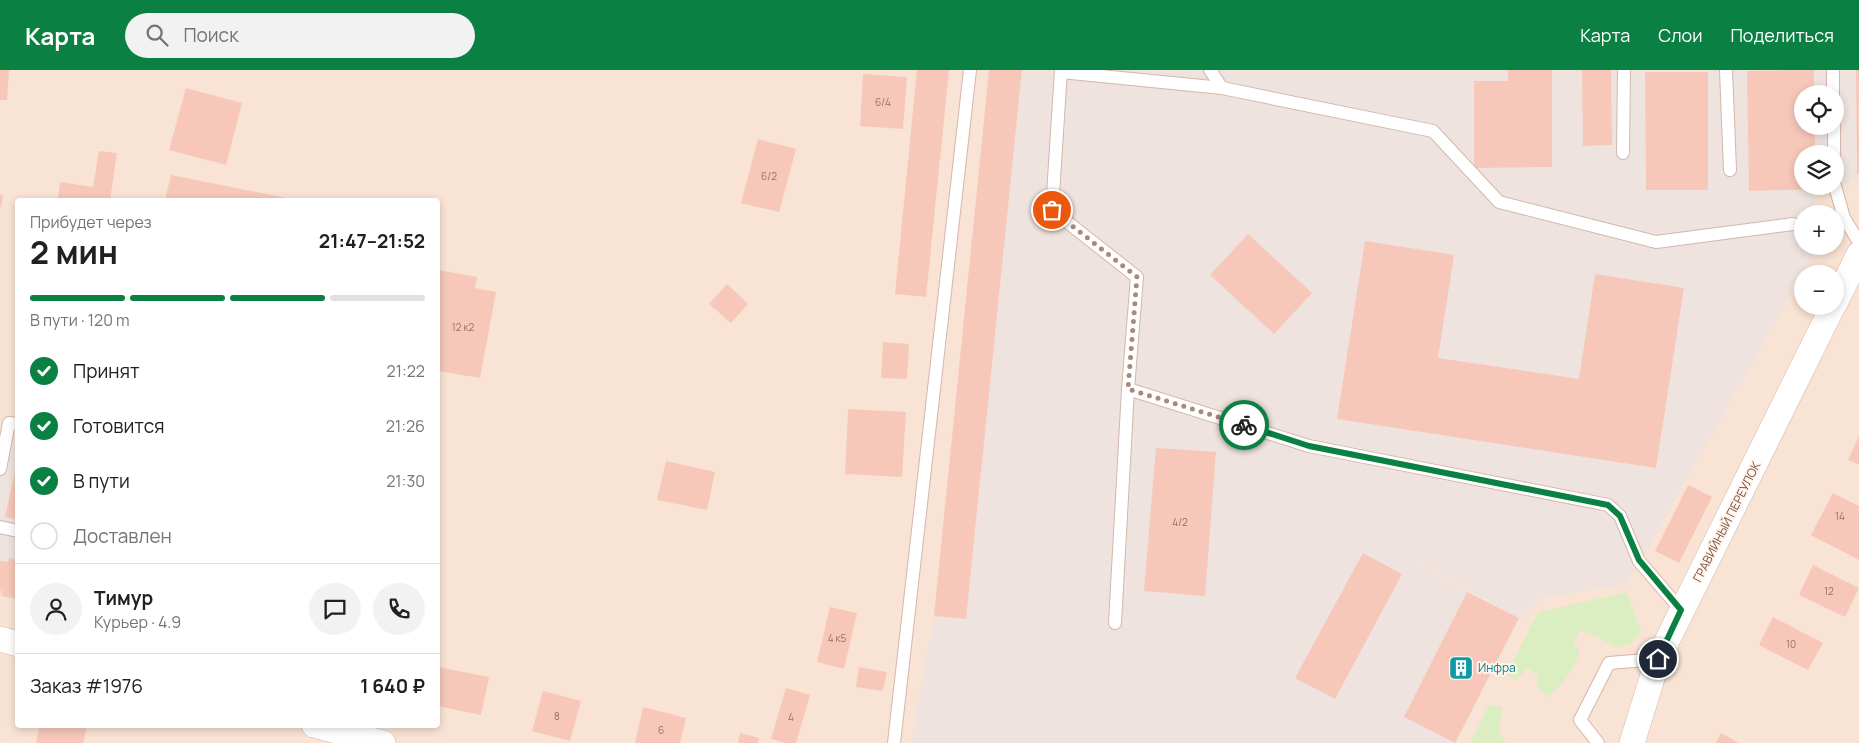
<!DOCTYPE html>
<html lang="ru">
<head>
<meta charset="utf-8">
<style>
  :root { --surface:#fff; --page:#f2f2f2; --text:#202124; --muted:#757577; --line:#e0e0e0; --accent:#0b8043 }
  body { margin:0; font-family:Manrope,sans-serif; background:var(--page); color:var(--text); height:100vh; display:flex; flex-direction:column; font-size:19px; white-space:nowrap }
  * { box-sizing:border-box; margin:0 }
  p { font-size:16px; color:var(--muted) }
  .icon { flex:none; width:28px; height:28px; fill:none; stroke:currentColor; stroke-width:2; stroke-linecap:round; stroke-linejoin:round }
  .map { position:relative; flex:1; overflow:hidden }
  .drawer { position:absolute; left:15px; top:128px; width:425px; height:530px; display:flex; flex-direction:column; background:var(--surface); border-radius:5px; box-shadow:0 2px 8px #0003 }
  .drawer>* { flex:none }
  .fabs { position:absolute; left:1794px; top:15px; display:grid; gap:10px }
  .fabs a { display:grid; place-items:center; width:50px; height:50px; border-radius:50%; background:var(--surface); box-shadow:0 2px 8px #0003; font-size:25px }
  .pin { position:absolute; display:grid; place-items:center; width:42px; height:42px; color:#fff; margin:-21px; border:2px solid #fff; border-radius:50%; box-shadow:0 1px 5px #0007 }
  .courier { position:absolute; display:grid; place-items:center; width:50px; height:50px; margin:-25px; border:4px solid #0b8043; border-radius:50%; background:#fff; color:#222; box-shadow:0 1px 6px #0007 }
  .headline em { font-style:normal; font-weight:700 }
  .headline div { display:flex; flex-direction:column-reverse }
  .headline { display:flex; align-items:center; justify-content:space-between; height:85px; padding:0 15px }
  h1 { font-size:32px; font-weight:700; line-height:38px }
  .bar { display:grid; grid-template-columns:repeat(4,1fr); gap:8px 5px; align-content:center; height:60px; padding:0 15px }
  .bar i { height:6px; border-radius:4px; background:var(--line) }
  .bar .current { background:var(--accent) }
  .bar p { grid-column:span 4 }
  .line { display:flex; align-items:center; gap:12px; padding:0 15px; border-top:1px solid var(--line) }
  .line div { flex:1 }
  .round { display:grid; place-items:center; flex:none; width:52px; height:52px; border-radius:26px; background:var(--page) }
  ol { padding:0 15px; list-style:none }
  li { display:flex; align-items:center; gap:15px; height:55px }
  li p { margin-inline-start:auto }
  li .icon { padding:5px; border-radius:50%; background:var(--accent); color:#fff; stroke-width:4 }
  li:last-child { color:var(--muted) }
  li i { width:28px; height:28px; border:2px solid var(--line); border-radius:50% }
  header { display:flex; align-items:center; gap:30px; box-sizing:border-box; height:70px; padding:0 25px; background:var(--accent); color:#fff }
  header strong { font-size:24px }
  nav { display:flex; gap:28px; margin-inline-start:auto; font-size:18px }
  .search { width:350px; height:45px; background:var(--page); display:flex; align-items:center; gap:12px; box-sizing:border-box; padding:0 18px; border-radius:28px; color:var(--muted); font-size:19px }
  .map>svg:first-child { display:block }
  .residential { fill:#f9e3d4; fill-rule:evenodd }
  .industrial { fill:#eee3df; fill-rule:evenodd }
  .green { fill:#daeec1 }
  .building { fill:#f7c8b9 }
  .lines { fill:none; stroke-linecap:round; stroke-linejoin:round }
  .service-casing { stroke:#d4b7ab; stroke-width:14 }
  .minor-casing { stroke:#d4b7ab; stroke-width:26 }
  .service { stroke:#fff; stroke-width:12 }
  .minor { stroke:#fff; stroke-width:25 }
  .done { stroke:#a8897d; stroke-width:5; stroke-dasharray:0 9 }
  .route { stroke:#0b8043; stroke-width:6 }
  .labels { text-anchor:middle; stroke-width:4; stroke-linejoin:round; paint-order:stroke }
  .number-label { font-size:10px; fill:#996f63 }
  .street-label { font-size:12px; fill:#7a5146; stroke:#fff5ec }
  .culture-label { font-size:12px; fill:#0d838f; stroke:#fff5ec; text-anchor:start }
</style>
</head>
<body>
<header>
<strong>Карта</strong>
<div class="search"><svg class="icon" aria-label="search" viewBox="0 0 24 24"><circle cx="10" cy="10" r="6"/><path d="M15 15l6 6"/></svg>Поиск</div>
<nav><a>Карта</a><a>Слои</a><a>Поделиться</a></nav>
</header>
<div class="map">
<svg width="1859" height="673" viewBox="0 0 1859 673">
  <rect width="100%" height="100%" fill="#fef0e4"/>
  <path class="residential" d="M0,0H1859V673H0ZM1802,24H1835V56H1802ZM1802,84H1835V116H1802ZM18,130H438V655H18ZM1802,144H1835V176H1802ZM1802,204H1835V236H1802Z"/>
  <g class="industrial">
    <path d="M1022,0H1859V111L1835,115V84H1802V116H1828L1816,119L1815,144H1802V176H1814L1813,185L1627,514L1541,528L1519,548L1456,673H911L934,546L966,549ZM1802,24H1835V56H1802ZM1373,467L1503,539V540L1467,522Z"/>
    <path d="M0,373L17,376V529L0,525Z"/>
  </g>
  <g class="green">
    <path d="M1626,522C1633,535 1635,548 1641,561L1632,573L1616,578L1600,568L1580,560L1574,574L1580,581C1574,600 1563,615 1547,627L1537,617L1538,606L1528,598L1516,610L1506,605L1538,543Z"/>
    <path d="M1489,635L1502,637L1499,663L1506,673H1470Z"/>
  </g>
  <g class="building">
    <path d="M0,0H9L7,30H0Z"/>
    <path d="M917,0H949L926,227L895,224Z"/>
    <path d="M989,0H1022L966,549L934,546Z"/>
    <path d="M1508,0H1552V97L1474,98V11H1508Z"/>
    <path d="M1582,0H1611L1612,75L1583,76Z"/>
    <path d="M1814,0V24H1802V56H1815V84H1802V116H1816V119L1749,121L1747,1Z"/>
    <path d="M1856,0H1859V104H1857Z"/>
    <path d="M1645,2H1708V120H1646Z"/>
    <path d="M863,4L907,7L903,59L860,56Z"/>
    <path d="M186,18L242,33L226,95L169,80Z"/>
    <path d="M758,69L796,79L779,142L741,133Z"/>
    <path d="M99,81L117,83L110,130H58L60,112L93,117Z"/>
    <path d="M171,105L291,129V130H165Z"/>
    <path d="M0,125H3L1,137H0Z"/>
    <path d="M1248,164L1312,223L1274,264L1210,205Z"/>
    <path d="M1365,171L1454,185L1438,288L1579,309L1595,204L1684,218L1656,398L1337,349Z"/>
    <path d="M438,200L477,207L475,218L496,222L480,308L438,301L439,292H438Z"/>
    <path d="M727,214L748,234L731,253L709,234Z"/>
    <path d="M883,272L909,274L907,309L881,308Z"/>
    <path d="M848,339L906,342L902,407L845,404Z"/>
    <path d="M1859,366V395L1848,390Z"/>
    <path d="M1156,378L1216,382L1205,526L1144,521Z"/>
    <path d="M666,391L715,402L707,440L657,430Z"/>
    <path d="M17,393H18V449L5,447Z"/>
    <path d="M1688,415L1712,427L1679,493L1655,481Z"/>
    <path d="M1833,423L1859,436V490L1811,465Z"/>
    <path d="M1363,483L1402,504L1335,629L1295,608Z"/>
    <path d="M9,488L18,490V529L2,526L3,517L0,525V491L8,492Z"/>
    <path d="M1813,495L1859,518L1845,547L1799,525Z"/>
    <path d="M1467,522L1519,548L1455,673L1404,647Z"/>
    <path d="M830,537L857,543L844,599L817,592Z"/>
    <path d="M1773,547L1823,573L1808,600L1759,575Z"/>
    <path d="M438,597L489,607L481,645L438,636Z"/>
    <path d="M859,597L887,602L883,621L856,617Z"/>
    <path d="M786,618L810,625L796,673H786L771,669Z"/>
    <path d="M543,621L581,631L570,671L532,661Z"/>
    <path d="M643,637L686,648L680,673H635Z"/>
    <path d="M40,655H81L87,656L83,673H36Z"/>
    <path d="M740,663L759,668L758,673H738Z"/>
    <path d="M1721,663L1739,673H1716Z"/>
  </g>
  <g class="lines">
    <defs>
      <g id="service">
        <path d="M1061,0L1052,140L1137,207L1128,319L1309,376L1608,435L1620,446L1639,491L1681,540"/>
        <path d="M1210,0L1222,18L1433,61L1499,132L1656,172L1793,154"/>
        <path d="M1726,0L1730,100"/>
        <path d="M1833,0V24"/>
        <path d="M1061,2L1222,18"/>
        <path d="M1834,56V84"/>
        <path d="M1623,83L1624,0"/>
        <path d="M1835,116L1844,148L1859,172"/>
        <path d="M0,399L9,353L18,354"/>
        <path d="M0,457L18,461"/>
        <path d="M1115,553L1128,319"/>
        <path d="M894,673L970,0"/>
        <path d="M1598,673L1580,650L1609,593L1658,589"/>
      </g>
      <g id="minor">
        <path d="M1835,233L1859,184"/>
        <path d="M0,569L18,574"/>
        <path d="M314,655L383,673"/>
        <path d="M1632,673L1658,589L1833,236"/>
      </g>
    </defs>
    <use href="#service" class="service-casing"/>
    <use href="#minor" class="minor-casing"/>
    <use href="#service" class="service"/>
    <use href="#minor" class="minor"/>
  </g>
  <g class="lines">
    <path class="done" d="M1052,140L1137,207L1128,319L1244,355"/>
    <path class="route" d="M1244,355L1309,376L1608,435L1620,446L1639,490L1681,540L1658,589"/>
  </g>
  <defs>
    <symbol id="building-square" viewBox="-11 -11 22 22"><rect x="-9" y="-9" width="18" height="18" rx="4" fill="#0f9aa8" stroke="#fff5ec"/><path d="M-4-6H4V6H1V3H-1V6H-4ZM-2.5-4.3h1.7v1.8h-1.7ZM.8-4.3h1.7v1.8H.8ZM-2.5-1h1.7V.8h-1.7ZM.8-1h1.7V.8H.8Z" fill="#fff"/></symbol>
  </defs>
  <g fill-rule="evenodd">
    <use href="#building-square" x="1447" y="584" width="28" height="28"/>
  </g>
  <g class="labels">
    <g class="number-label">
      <text x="883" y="36">6/4</text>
      <text x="769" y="110">6/2</text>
      <text x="463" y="261">12 к2</text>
      <text x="1840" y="450">14</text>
      <text x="1180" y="456">4/2</text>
      <text x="1829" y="525">12</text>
      <text x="837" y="572">4 к5</text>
      <text x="1791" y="578">10</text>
      <text x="557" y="650">8</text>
      <text x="791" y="651">4</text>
      <text x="661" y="664">6</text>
    </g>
    <g class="street-label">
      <text transform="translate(1727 452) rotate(-63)" y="4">ГРАВИЙНЫЙ ПЕРЕУЛОК</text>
    </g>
    <g class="culture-label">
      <text x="1478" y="602">Инфра</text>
    </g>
  </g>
</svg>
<div class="fabs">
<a><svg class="icon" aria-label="locate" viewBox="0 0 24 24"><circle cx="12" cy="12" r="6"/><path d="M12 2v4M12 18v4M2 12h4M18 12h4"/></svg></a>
<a><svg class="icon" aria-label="layers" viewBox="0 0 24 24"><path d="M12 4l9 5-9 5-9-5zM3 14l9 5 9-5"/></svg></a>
<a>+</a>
<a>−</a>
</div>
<div class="pin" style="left:1052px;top:140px;background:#ea580c"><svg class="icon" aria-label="bag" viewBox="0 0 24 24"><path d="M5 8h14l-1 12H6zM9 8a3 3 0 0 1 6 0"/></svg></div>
<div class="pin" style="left:1658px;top:589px;background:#1f2937"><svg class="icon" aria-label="home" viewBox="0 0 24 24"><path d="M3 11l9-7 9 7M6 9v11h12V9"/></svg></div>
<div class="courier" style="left:1244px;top:355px"><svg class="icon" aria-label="bike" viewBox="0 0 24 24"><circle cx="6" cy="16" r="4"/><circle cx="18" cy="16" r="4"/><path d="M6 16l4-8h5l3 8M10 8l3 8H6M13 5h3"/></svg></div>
<section class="drawer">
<div class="headline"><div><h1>2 мин</h1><p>Прибудет через</p></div><em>21:47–21:52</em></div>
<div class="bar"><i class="current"></i><i class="current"></i><i class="current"></i><i></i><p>В пути · 120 m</p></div>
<ol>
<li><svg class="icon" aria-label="check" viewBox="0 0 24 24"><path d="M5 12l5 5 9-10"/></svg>Принят<p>21:22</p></li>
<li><svg class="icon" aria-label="check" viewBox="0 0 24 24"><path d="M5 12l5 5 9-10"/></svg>Готовится<p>21:26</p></li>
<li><svg class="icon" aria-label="check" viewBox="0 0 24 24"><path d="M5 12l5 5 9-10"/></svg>В пути<p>21:30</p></li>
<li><i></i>Доставлен</li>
</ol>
<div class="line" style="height:90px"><a class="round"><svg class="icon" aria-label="person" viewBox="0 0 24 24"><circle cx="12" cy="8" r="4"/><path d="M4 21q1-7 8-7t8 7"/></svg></a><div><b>Тимур</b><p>Курьер · 4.9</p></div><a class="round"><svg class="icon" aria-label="chat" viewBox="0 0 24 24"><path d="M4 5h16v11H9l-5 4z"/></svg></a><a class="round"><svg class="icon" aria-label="phone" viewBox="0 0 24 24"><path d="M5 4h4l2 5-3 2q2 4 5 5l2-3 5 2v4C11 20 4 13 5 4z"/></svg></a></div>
<div class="line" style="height:65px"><div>Заказ #1976</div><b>1 640 ₽</b></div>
</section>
</div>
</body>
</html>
